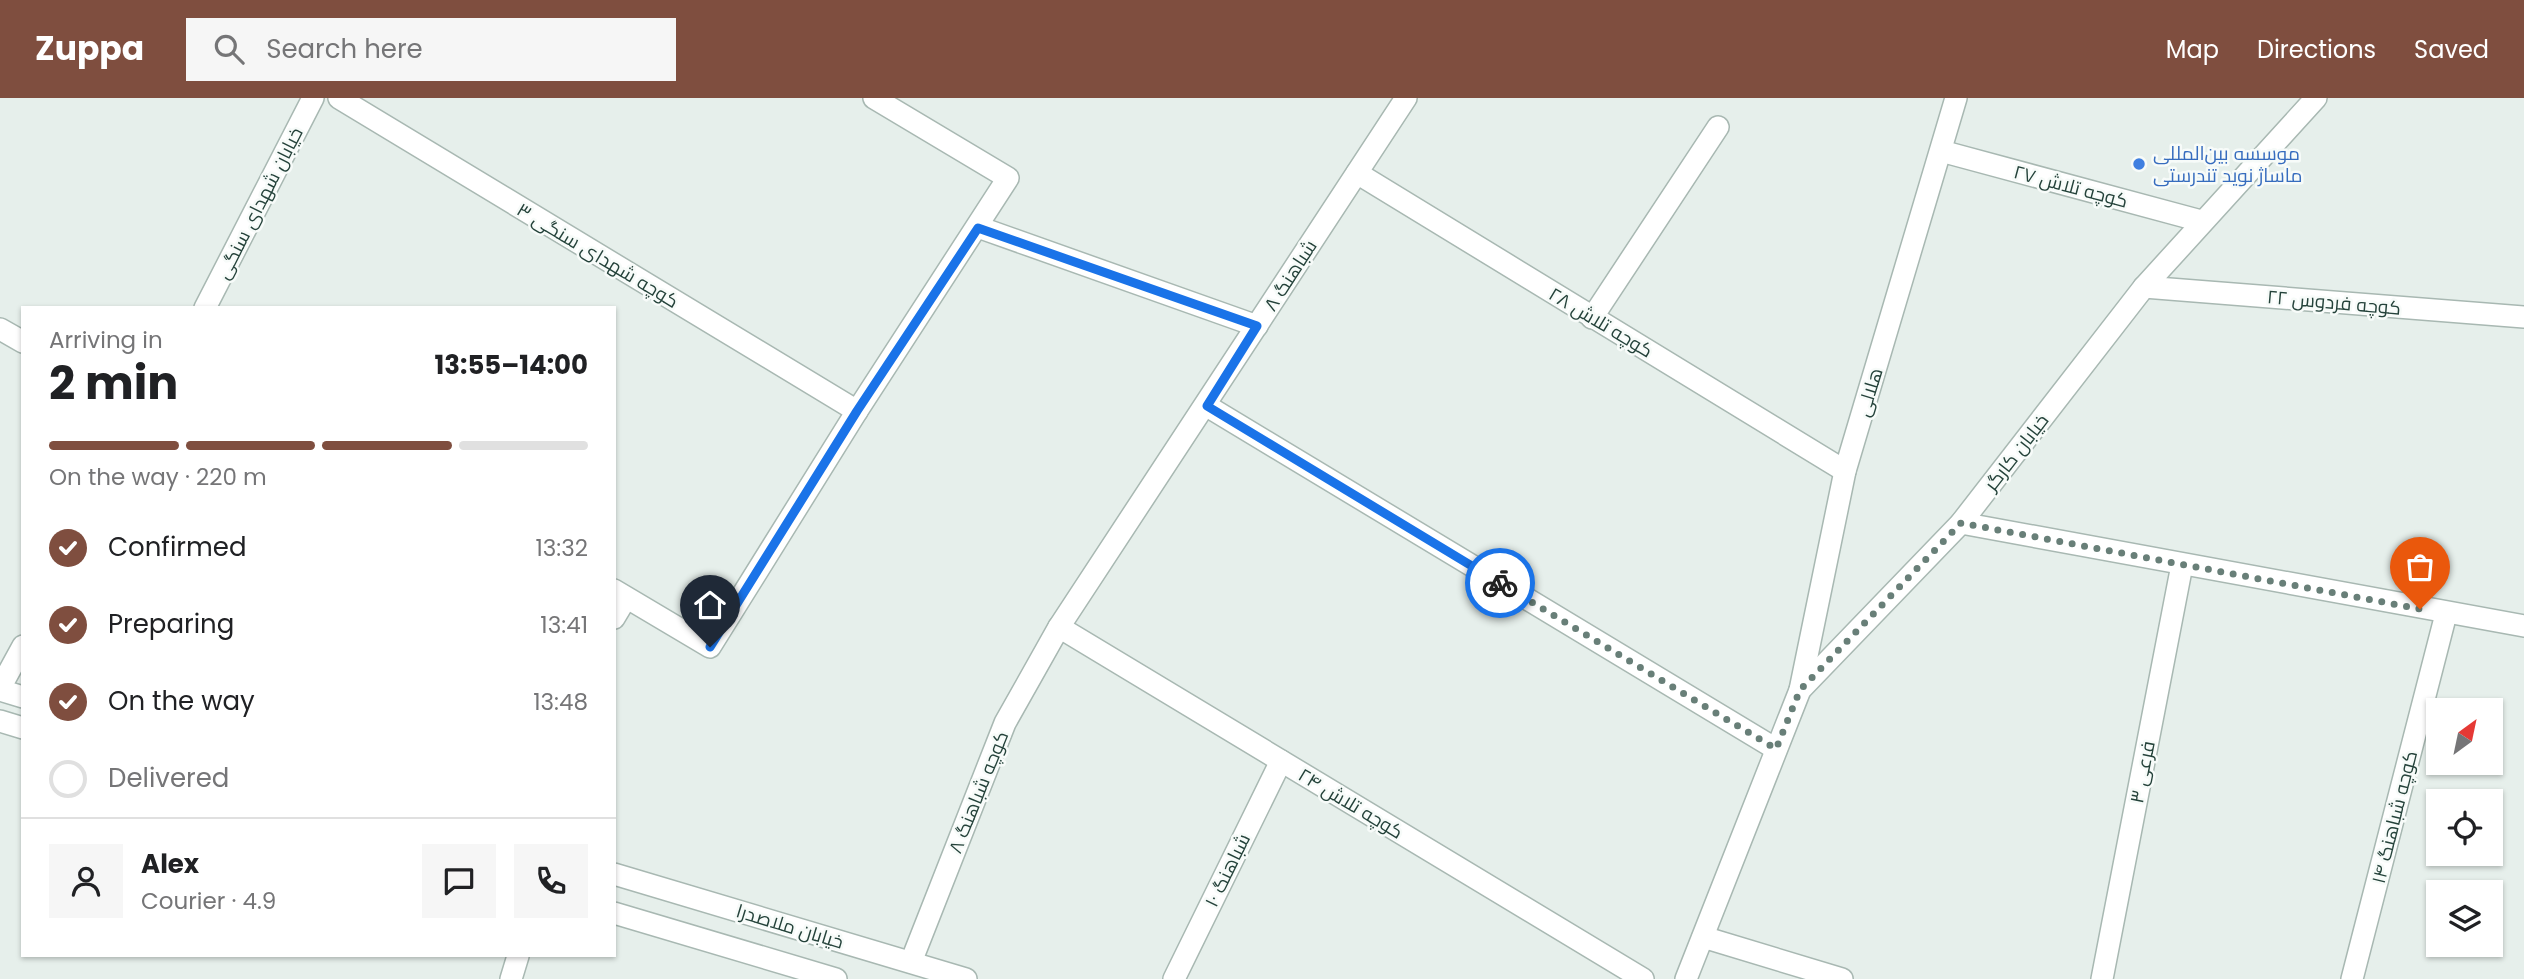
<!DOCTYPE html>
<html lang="en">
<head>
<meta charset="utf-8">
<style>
  :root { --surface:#fff; --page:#f6f6f6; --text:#202124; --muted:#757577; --line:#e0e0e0; --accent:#7f4e3f }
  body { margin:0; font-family:Poppins,Cairo,sans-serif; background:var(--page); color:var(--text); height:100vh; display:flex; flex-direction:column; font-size:26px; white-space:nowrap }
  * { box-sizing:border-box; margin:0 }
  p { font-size:23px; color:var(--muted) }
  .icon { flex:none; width:38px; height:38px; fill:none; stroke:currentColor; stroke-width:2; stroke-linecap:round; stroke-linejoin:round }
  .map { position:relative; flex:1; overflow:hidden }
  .details { position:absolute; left:21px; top:208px; width:595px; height:651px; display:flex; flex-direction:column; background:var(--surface); border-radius:0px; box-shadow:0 2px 5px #0004 }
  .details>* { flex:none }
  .needle { width:46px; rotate:33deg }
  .fabs { position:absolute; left:2426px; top:600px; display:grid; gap:14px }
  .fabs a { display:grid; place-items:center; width:77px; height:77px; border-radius:0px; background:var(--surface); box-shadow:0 2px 5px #0004; font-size:35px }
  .pin { position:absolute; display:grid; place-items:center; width:60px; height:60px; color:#fff; margin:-72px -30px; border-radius:50% 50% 50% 0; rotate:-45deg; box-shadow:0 0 7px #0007 }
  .pin .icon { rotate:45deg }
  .courier { position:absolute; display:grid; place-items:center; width:70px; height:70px; margin:-35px; border:5px solid #1a73e8; border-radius:50%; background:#fff; color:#222; box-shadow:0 2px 9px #0007 }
  .summary em { font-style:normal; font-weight:700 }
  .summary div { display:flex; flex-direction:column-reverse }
  .summary { display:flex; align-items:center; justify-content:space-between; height:119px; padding:0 28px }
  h1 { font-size:46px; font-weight:700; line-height:52px }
  .bar { display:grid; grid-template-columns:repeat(4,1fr); gap:10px 7px; align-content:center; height:84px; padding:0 28px }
  .bar i { height:9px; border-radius:5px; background:var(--line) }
  .bar .on { background:var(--accent) }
  .bar p { grid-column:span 4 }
  .line { display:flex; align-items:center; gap:18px; padding:0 28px; border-top:2px solid var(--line) }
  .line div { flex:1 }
  .round { display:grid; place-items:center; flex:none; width:74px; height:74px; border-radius:0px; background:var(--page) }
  ol { padding:0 28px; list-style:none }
  li { display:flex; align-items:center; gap:21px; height:77px }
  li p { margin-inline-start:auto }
  li .icon { padding:7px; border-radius:50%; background:var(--accent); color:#fff; stroke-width:4 }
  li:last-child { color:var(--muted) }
  li i { width:38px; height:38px; border:4px solid var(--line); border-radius:50% }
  header { display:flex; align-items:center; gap:42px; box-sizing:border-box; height:98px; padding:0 35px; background:var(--accent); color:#fff }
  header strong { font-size:33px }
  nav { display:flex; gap:38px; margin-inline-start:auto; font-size:24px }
  .search { width:490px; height:63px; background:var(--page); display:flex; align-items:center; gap:18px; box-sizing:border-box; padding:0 24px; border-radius:0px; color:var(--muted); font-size:26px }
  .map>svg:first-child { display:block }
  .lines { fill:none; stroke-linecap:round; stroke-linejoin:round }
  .minor-casing { stroke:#a8b8b2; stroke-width:24 }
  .minor { stroke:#fff; stroke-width:21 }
  .done { stroke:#687f78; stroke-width:7; stroke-dasharray:0 12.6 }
  .route { stroke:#1a73e8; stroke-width:9 }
  .shop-dot { fill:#3f7fe0; stroke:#f7fbf9; stroke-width:2.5 }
  .labels { text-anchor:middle; stroke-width:5; stroke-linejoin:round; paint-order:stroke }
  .shop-label { font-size:19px; fill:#366cbe; stroke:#f7fbf9; text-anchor:start }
  .street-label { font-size:19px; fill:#24423a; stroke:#f7fbf9 }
</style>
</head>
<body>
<header>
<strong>Zuppa</strong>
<div class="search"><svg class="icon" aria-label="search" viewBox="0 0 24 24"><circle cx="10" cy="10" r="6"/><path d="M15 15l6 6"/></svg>Search here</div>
<nav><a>Map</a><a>Directions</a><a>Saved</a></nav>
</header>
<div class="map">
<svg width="2524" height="881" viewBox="0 0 2524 881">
  <rect width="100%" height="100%" fill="#e6efeb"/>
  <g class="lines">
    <defs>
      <g id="minor">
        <path d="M339,0L857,313"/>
        <path d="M1941,53L2201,123"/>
        <path d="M1357,75L1845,373"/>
        <path d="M978,129L1257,228"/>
        <path d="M2144,189L2524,219"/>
        <path d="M205,210L313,0"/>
        <path d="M1592,220L1718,29"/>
        <path d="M0,231L23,244"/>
        <path d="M1207,308L1776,651"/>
        <path d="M1961,425L2524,528"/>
        <path d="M614,492L710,549L857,313L1008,80L874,0"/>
        <path d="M614,520L626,500"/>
        <path d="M1059,529L1643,881"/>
        <path d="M0,590L23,548"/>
        <path d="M0,592L23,599"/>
        <path d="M1800,592L1845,373L1956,0"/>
        <path d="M0,623L23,630"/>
        <path d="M614,776L966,881"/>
        <path d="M614,815L836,881"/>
        <path d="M1703,839L1842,881"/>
        <path d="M911,864L1005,625L1059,529L1406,0"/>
        <path d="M511,881L518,858"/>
        <path d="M1174,881L1281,663"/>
        <path d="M1686,881L1800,592L1961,425L2144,189L2316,0"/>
        <path d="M2102,881L2182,467"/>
        <path d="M2352,881L2446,516"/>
      </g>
    </defs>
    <use href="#minor" class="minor-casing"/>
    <use href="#minor" class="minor"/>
  </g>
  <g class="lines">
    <path class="done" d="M1500,485L1776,651L1800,592L1961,425L2420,511"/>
    <path class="route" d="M710,549L857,313L978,130L1257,228L1207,308L1500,485"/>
  </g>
  <circle class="shop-dot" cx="2139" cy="66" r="7"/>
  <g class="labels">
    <g class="shop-label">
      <text x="2153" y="62">موسسه بین‌المللی<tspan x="2153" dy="22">ماساژ نوید تندرستی</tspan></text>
    </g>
    <g class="street-label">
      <text transform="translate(2071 88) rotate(15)" y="7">کوچه تلاش ۲۷</text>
      <text transform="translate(259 105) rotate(-63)" y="7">خیابان شهدای سنگی</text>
      <text transform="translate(598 157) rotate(31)" y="7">کوچه شهدای سنگی ۳</text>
      <text transform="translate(1290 177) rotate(-57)" y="7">شباهنگ ۸</text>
      <text transform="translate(2334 204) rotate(5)" y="7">کوچه فردوس ۲۲</text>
      <text transform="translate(1601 224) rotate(31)" y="7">کوچه تلاش ۲۸</text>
      <text transform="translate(1869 294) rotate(-73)" y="7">هلالی</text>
      <text transform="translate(2016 354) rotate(-52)" y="7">خیابان کارگر</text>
      <text transform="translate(2142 674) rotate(-79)" y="7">فرعی ۳</text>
      <text transform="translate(978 694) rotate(-68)" y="7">کوچه شباهنگ ۸</text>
      <text transform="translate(1351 705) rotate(31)" y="7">کوچه تلاش ۲۴</text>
      <text transform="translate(2394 719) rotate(-76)" y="7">کوچه شباهنگ ۱۴</text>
      <text transform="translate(1227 772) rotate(-64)" y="7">شباهنگ ۱۰</text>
      <text transform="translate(790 828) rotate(17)" y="7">خیابان ملاصدرا</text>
    </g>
  </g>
</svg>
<div class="fabs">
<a><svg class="needle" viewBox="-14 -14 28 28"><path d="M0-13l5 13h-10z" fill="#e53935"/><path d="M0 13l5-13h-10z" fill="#757577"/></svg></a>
<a><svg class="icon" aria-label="locate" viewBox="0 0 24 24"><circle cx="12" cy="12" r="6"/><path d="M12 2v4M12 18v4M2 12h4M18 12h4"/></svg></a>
<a><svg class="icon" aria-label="layers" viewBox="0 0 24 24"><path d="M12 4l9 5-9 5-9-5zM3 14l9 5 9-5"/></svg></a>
</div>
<div class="pin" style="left:2420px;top:511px;background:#ea580c"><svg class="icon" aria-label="bag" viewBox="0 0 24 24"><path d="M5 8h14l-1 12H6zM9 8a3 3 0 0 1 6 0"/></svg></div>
<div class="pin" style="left:710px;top:549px;background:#1f2937"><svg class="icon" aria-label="home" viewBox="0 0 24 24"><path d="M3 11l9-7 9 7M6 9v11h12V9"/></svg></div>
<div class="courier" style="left:1500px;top:485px"><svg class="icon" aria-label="bike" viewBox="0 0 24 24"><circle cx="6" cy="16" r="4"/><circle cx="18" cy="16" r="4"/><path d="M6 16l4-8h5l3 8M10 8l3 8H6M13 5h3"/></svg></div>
<section class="details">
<div class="summary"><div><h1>2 min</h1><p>Arriving in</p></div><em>13:55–14:00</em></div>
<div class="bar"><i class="on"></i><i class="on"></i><i class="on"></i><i></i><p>On the way · 220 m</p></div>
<ol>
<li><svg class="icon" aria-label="check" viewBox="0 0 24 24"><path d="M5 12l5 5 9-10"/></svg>Confirmed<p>13:32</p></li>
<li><svg class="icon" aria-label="check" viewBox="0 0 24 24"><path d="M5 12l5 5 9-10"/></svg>Preparing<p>13:41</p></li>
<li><svg class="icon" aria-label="check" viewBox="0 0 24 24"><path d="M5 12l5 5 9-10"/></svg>On the way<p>13:48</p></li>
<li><i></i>Delivered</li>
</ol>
<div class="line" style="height:126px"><a class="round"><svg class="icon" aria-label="person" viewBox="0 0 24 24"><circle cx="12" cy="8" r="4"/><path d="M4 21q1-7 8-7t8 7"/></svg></a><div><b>Alex</b><p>Courier · 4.9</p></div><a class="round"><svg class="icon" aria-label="chat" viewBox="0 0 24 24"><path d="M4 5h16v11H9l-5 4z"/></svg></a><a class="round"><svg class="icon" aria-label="phone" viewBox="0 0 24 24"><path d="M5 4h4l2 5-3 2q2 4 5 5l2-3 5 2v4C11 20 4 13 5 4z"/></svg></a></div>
</section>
</div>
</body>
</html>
